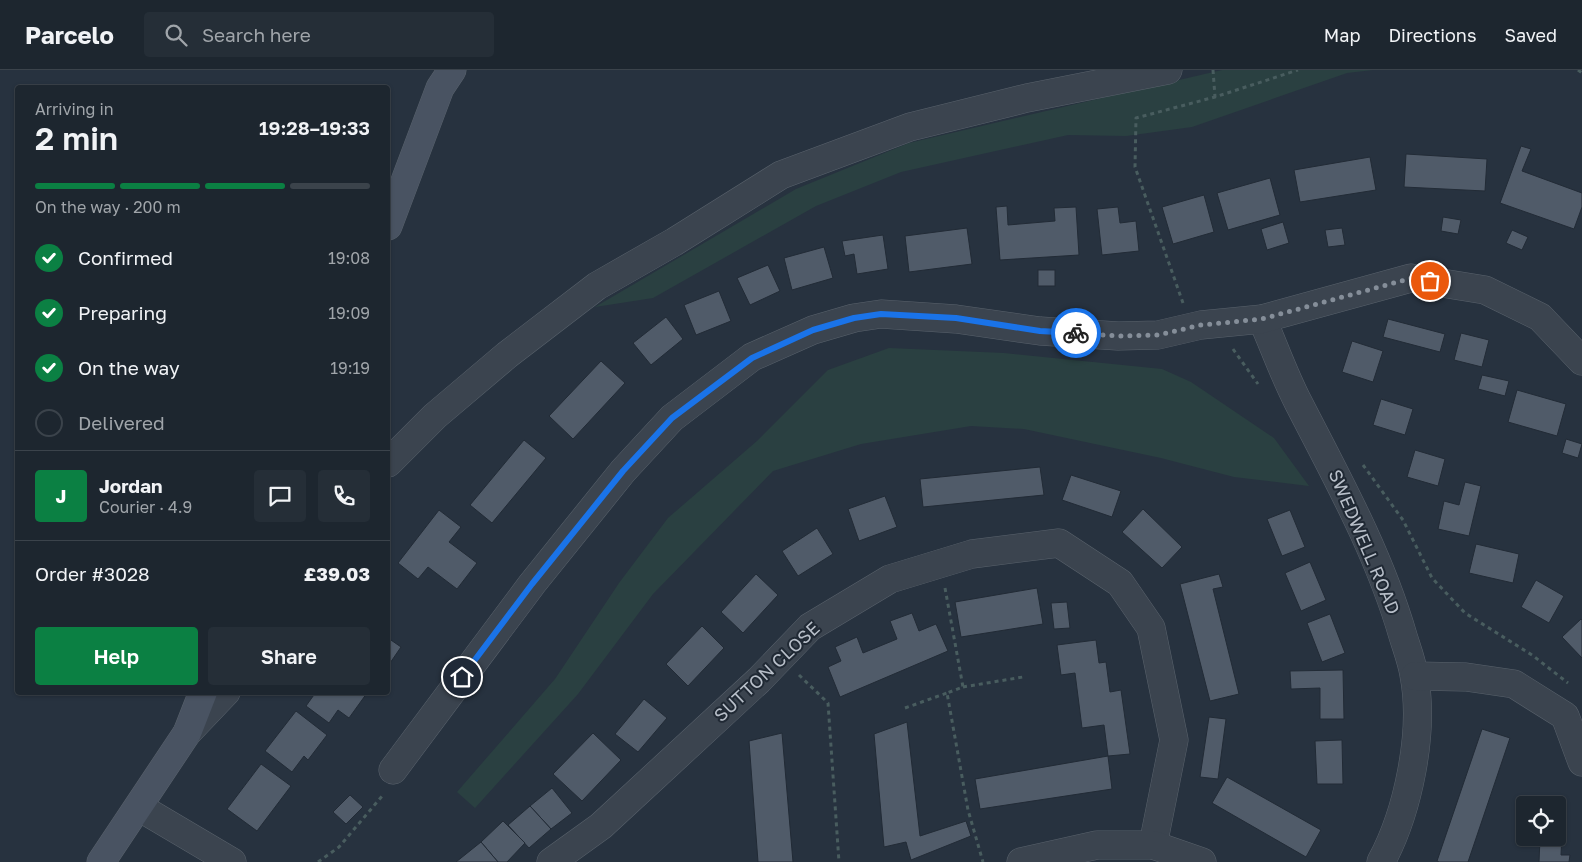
<!DOCTYPE html>
<html lang="en">
<head>
<meta charset="utf-8">
<style>
  :root { --surface:#1d262f; --page:#252e37; --text:#f1f3f6; --muted:#a0a5aa; --line:#3b434b; --accent:#0b8043 }
  body { margin:0; font-family:"Golos Text",sans-serif; background:var(--page); color:var(--text); height:100vh; display:flex; flex-direction:column; font-size:19px; white-space:nowrap }
  * { box-sizing:border-box; margin:0 }
  p { font-size:16px; color:var(--muted) }
  .icon { flex:none; width:28px; height:28px; fill:none; stroke:currentColor; stroke-width:2; stroke-linecap:round; stroke-linejoin:round }
  .map { position:relative; flex:1; overflow:hidden }
  .sheet { position:absolute; left:15px; top:15px; width:375px; height:610px; display:flex; flex-direction:column; background:var(--surface); border-radius:5px; box-shadow:0 1px 4px #0004,0 0 0 1px var(--line) }
  .sheet>* { flex:none }
  .fabs { position:absolute; left:1516px; top:726px; display:grid; gap:10px }
  .fabs a { display:grid; place-items:center; width:50px; height:50px; border-radius:5px; background:var(--surface); box-shadow:0 1px 4px #0004,0 0 0 1px var(--line); font-size:25px }
  .pin { position:absolute; display:grid; place-items:center; width:42px; height:42px; color:#fff; margin:-21px; border:2px solid #fff; border-radius:50%; box-shadow:0 1px 5px #0007 }
  .courier { position:absolute; display:grid; place-items:center; width:50px; height:50px; margin:-25px; border:4px solid #1a73e8; border-radius:50%; background:#fff; color:#222; box-shadow:0 1px 6px #0007 }
  .head em { font-style:normal; font-weight:600 }
  .head div { display:flex; flex-direction:column-reverse }
  .head { display:flex; align-items:center; justify-content:space-between; height:85px; padding:0 20px }
  h1 { font-size:32px; font-weight:600; line-height:38px }
  .bar { display:grid; grid-template-columns:repeat(4,1fr); gap:8px 5px; align-content:center; height:60px; padding:0 20px }
  .bar i { height:6px; border-radius:4px; background:var(--line) }
  .bar .on { background:var(--accent) }
  .bar p { grid-column:span 4 }
  .line { display:flex; align-items:center; gap:12px; padding:0 20px; border-top:1px solid var(--line) }
  .line div { flex:1 }
  .round { display:grid; place-items:center; flex:none; width:52px; height:52px; border-radius:5px; background:var(--page) }
  ol { padding:0 20px; list-style:none }
  li { display:flex; align-items:center; gap:15px; height:55px }
  li p { margin-inline-start:auto }
  li .icon { padding:5px; border-radius:50%; background:var(--accent); color:#fff; stroke-width:4 }
  li:last-child { color:var(--muted) }
  li i { width:28px; height:28px; border:2px solid var(--line); border-radius:50% }
  .cta { display:flex; gap:10px; margin-top:auto; padding:10px 20px }
  .cta a { flex:1; height:58px; border-radius:5px; background:var(--accent); color:#fff; font-size:20px; font-weight:600; line-height:58px; text-align:center }
  .cta a+a { background:var(--page); color:var(--text) }
  header { display:flex; align-items:center; gap:30px; box-sizing:border-box; height:70px; padding:0 25px; background:var(--surface); border-bottom:1px solid var(--line) }
  header strong { font-size:24px }
  nav { display:flex; gap:28px; margin-inline-start:auto; font-size:18px }
  .search { width:350px; height:45px; background:var(--page); display:flex; align-items:center; gap:12px; box-sizing:border-box; padding:0 18px; border-radius:5px; color:var(--muted); font-size:19px }
  .map>svg:first-child { display:block }
  .green { fill:#2a4041 }
  .building { fill:#505b69; stroke:#222b36 }
  .lines { fill:none; stroke-linecap:round; stroke-linejoin:round }
  .street-casing { stroke:#59626c; stroke-width:29 }
  .secondary-casing { stroke:#59626c; stroke-width:29 }
  .path { stroke:#495d5f; stroke-width:3; stroke-dasharray:4 4; stroke-linecap:butt }
  .street { stroke:#3b444f; stroke-width:28 }
  .secondary { stroke:#495362; stroke-width:28 }
  .done { stroke:#858e99; stroke-width:5; stroke-dasharray:0 9 }
  .route { stroke:#1a73e8; stroke-width:6 }
  .labels { text-anchor:middle; stroke-width:4; stroke-linejoin:round; paint-order:stroke }
  .street-label { font-size:18px; fill:#b8bfc9; stroke:#202934 }
</style>
</head>
<body>
<header>
<strong>Parcelo</strong>
<div class="search"><svg class="icon" aria-label="search" viewBox="0 0 24 24"><circle cx="10" cy="10" r="6"/><path d="M15 15l6 6"/></svg>Search here</div>
<nav><a>Map</a><a>Directions</a><a>Saved</a></nav>
</header>
<div class="map">
<svg width="1582" height="792" viewBox="0 0 1582 792">
  <rect width="100%" height="100%" fill="#27323f"/>
  <g class="green">
    <path d="M1222,0H1373L1347,3L1192,57L1126,66L1068,65L901,102L816,136L653,228L595,237L796,119L909,73Z"/>
    <path d="M889,278L1004,283L1162,299L1191,312L1274,368L1309,416L1234,407L1161,388L1024,359L971,356L861,374L773,401L653,524L578,624L475,738L457,722L555,609L619,513L668,448L757,371L828,300Z"/>
  </g>
  <g class="building">
    <path d="M1521,76L1531,79L1522,101L1582,123V137L1574,159L1500,133Z"/>
    <path d="M1406,84L1487,89L1485,121L1404,117Z"/>
    <path d="M1370,87L1376,120L1300,132L1294,100Z"/>
    <path d="M1270,108L1280,145L1228,160L1217,123Z"/>
    <path d="M1204,125L1214,162L1173,174L1162,137Z"/>
    <path d="M1007,136L1008,155L1055,151L1054,138L1076,137L1079,185L1000,190L996,137Z"/>
    <path d="M1118,137L1120,153L1136,151L1139,181L1102,185L1097,139Z"/>
    <path d="M1443,147L1461,150L1458,164L1441,161Z"/>
    <path d="M1283,152L1289,173L1267,180L1261,159Z"/>
    <path d="M967,158L972,194L909,202L905,166Z"/>
    <path d="M1342,158L1345,175L1328,177L1325,160Z"/>
    <path d="M1512,160L1528,167L1522,180L1506,173Z"/>
    <path d="M883,165L888,199L857,204L854,184L845,186L842,171Z"/>
    <path d="M824,177L833,208L792,220L784,188Z"/>
    <path d="M768,195L780,221L750,235L737,208Z"/>
    <rect x="1038" y="200" width="17" height="16"/>
    <path d="M719,221L731,251L696,265L684,235Z"/>
    <path d="M666,247L683,269L651,295L633,273Z"/>
    <path d="M1388,249L1445,264L1440,282L1383,267Z"/>
    <path d="M1461,263L1489,270L1482,297L1454,290Z"/>
    <path d="M1352,271L1383,281L1373,312L1342,302Z"/>
    <path d="M601,291L625,313L573,369L549,346Z"/>
    <path d="M1482,305L1509,311L1505,326L1478,319Z"/>
    <path d="M1517,320L1566,334L1557,366L1508,352Z"/>
    <path d="M1381,329L1413,339L1405,365L1373,355Z"/>
    <path d="M1566,369L1582,374L1578,388L1562,383Z"/>
    <path d="M524,370L546,388L492,453L470,435Z"/>
    <path d="M1415,380L1445,389L1438,416L1407,407Z"/>
    <path d="M1040,397L1044,425L923,437L920,409Z"/>
    <path d="M1071,405L1121,421L1112,447L1062,430Z"/>
    <path d="M1465,412L1481,416L1469,466L1438,459L1444,431L1459,435Z"/>
    <path d="M885,426L897,457L859,471L848,439Z"/>
    <path d="M1143,439L1182,477L1162,498L1122,462Z"/>
    <path d="M439,440L461,457L449,472L477,493L457,519L428,497L418,509L398,493Z"/>
    <path d="M1290,440L1305,477L1282,486L1267,449Z"/>
    <path d="M817,458L833,484L798,506L782,481Z"/>
    <path d="M1476,474L1519,484L1513,513L1469,503Z"/>
    <path d="M1310,492L1326,530L1301,541L1285,503Z"/>
    <path d="M756,504L778,525L743,563L721,542Z"/>
    <path d="M1219,504L1223,517L1213,519L1239,624L1210,631L1180,514Z"/>
    <path d="M1536,510L1564,526L1549,553L1521,537Z"/>
    <path d="M1037,518L1043,554L961,567L955,532Z"/>
    <path d="M1067,532L1070,558L1054,559L1051,533Z"/>
    <path d="M912,543L919,561L936,554L948,581L840,627L828,597L841,591L835,577L857,567L863,583L897,569L890,551Z"/>
    <path d="M1330,544L1345,583L1322,592L1307,553Z"/>
    <path d="M1581,549L1582,550V588L1562,567Z"/>
    <path d="M702,556L724,578L688,616L666,594Z"/>
    <path d="M388,568L401,577L388,596Z"/>
    <path d="M1096,570L1099,593L1106,592L1110,622L1121,620L1130,684L1108,686L1104,655L1082,658L1075,603L1061,605L1057,575Z"/>
    <path d="M1343,600L1344,649H1320V618L1291,619L1290,601Z"/>
    <path d="M316,622H367V623L349,648L338,640L329,653L306,636Z"/>
    <path d="M644,629L667,648L638,682L615,664Z"/>
    <path d="M296,641L327,665L308,690L304,686L292,702L265,681Z"/>
    <path d="M1209,647L1226,649L1218,709L1200,707Z"/>
    <path d="M907,652L920,766L966,751L971,766L911,790L906,772L884,777L874,664Z"/>
    <path d="M1482,659L1510,668L1468,792H1439L1437,791Z"/>
    <path d="M593,663L621,690L582,731L553,704Z"/>
    <path d="M782,663L793,792H758L749,671Z"/>
    <path d="M1342,670L1343,714H1317L1315,671Z"/>
    <path d="M1108,686L1112,719L980,739L975,709Z"/>
    <path d="M261,694L291,716L257,761L227,739Z"/>
    <path d="M1227,707L1321,760L1306,787L1212,733Z"/>
    <path d="M552,718L572,743L551,759L530,736Z"/>
    <path d="M350,725L363,737L346,754L333,742Z"/>
    <path d="M530,736L551,759L529,778L508,755Z"/>
    <path d="M503,751L525,773L507,792H498L481,772Z"/>
    <path d="M1558,764H1562L1561,785H1570L1569,792H1539L1540,768H1558Z"/>
    <path d="M481,772L498,792H456Z"/>
  </g>
  <g class="lines">
    <defs>
      <g id="street">
        <path d="M1262,249C1274,276 1284,305 1298,332C1337,408 1379,483 1403,566C1407,579 1412,592 1414,605C1425,662 1408,742 1381,792"/>
        <path d="M388,393L435,346L507,285L597,216L674,172L781,105L910,57L1027,28L1168,0"/>
        <path d="M1415,606L1466,607L1514,614L1565,646L1582,692"/>
        <path d="M187,663L226,622"/>
        <path d="M393,700L532,514L623,401L672,348L752,287L813,260L854,248L881,244L956,249L1040,261L1118,266L1158,265L1201,255L1262,249L1411,208L1485,220L1540,247L1582,291"/>
        <path d="M139,737L232,792"/>
        <path d="M551,792L601,756L759,610L810,557L890,509L972,484L1059,473L1120,513L1151,558L1174,670L1153,775"/>
        <path d="M1021,792L1097,775H1153L1202,792"/>
      </g>
      <g id="secondary">
        <path d="M388,156L440,18L452,0"/>
        <path d="M101,792L187,663L203,622"/>
      </g>
    </defs>
    <use href="#street" class="street-casing"/>
    <use href="#secondary" class="secondary-casing"/>
    <g class="path">
      <path d="M1213,0L1215,27"/>
      <path d="M1578,0L1582,3"/>
      <path d="M1183,233L1135,97L1136,48L1215,27L1298,0"/>
      <path d="M1233,279L1258,314"/>
      <path d="M1363,395L1403,450L1432,508L1465,543L1532,585L1568,613"/>
      <path d="M945,518L963,617L947,623L968,740L983,792"/>
      <path d="M799,605L828,633L839,792"/>
      <path d="M963,617L1023,607"/>
      <path d="M905,638L947,623"/>
      <path d="M318,792L339,777L383,725"/>
    </g>
    <use href="#street" class="street"/>
    <use href="#secondary" class="secondary"/>
  </g>
  <g class="lines">
    <path class="done" d="M1076,263L1118,266L1158,265L1201,255L1262,249L1412,208L1430,211"/>
    <path class="route" d="M462,607L532,514L623,401L672,348L752,288L813,260L854,248L881,244L956,248L1040,261L1076,263"/>
  </g>
  <g class="labels">
    <g class="street-label">
      <text transform="translate(1364 472) rotate(67)" y="6">SWEDWELL ROAD</text>
      <text transform="translate(767 602) rotate(-43)" y="6">SUTTON CLOSE</text>
    </g>
  </g>
</svg>
<div class="fabs">
<a><svg class="icon" aria-label="locate" viewBox="0 0 24 24"><circle cx="12" cy="12" r="6"/><path d="M12 2v4M12 18v4M2 12h4M18 12h4"/></svg></a>
</div>
<div class="pin" style="left:1430px;top:211px;background:#ea580c"><svg class="icon" aria-label="bag" viewBox="0 0 24 24"><path d="M5 8h14l-1 12H6zM9 8a3 3 0 0 1 6 0"/></svg></div>
<div class="pin" style="left:462px;top:607px;background:#1f2937"><svg class="icon" aria-label="home" viewBox="0 0 24 24"><path d="M3 11l9-7 9 7M6 9v11h12V9"/></svg></div>
<div class="courier" style="left:1076px;top:263px"><svg class="icon" aria-label="bike" viewBox="0 0 24 24"><circle cx="6" cy="16" r="4"/><circle cx="18" cy="16" r="4"/><path d="M6 16l4-8h5l3 8M10 8l3 8H6M13 5h3"/></svg></div>
<section class="sheet">
<div class="head"><div><h1>2 min</h1><p>Arriving in</p></div><em>19:28–19:33</em></div>
<div class="bar"><i class="on"></i><i class="on"></i><i class="on"></i><i></i><p>On the way · 200 m</p></div>
<ol>
<li><svg class="icon" aria-label="check" viewBox="0 0 24 24"><path d="M5 12l5 5 9-10"/></svg>Confirmed<p>19:08</p></li>
<li><svg class="icon" aria-label="check" viewBox="0 0 24 24"><path d="M5 12l5 5 9-10"/></svg>Preparing<p>19:09</p></li>
<li><svg class="icon" aria-label="check" viewBox="0 0 24 24"><path d="M5 12l5 5 9-10"/></svg>On the way<p>19:19</p></li>
<li><i></i>Delivered</li>
</ol>
<div class="line" style="height:90px"><b class="round" style="background:var(--accent);color:#fff">J</b><div><b>Jordan</b><p>Courier · 4.9</p></div><a class="round"><svg class="icon" aria-label="chat" viewBox="0 0 24 24"><path d="M4 5h16v11H9l-5 4z"/></svg></a><a class="round"><svg class="icon" aria-label="phone" viewBox="0 0 24 24"><path d="M5 4h4l2 5-3 2q2 4 5 5l2-3 5 2v4C11 20 4 13 5 4z"/></svg></a></div>
<div class="line" style="height:65px"><div>Order #3028</div><b>£39.03</b></div>
<div class="cta"><a>Help</a><a>Share</a></div>
</section>
</div>
</body>
</html>
